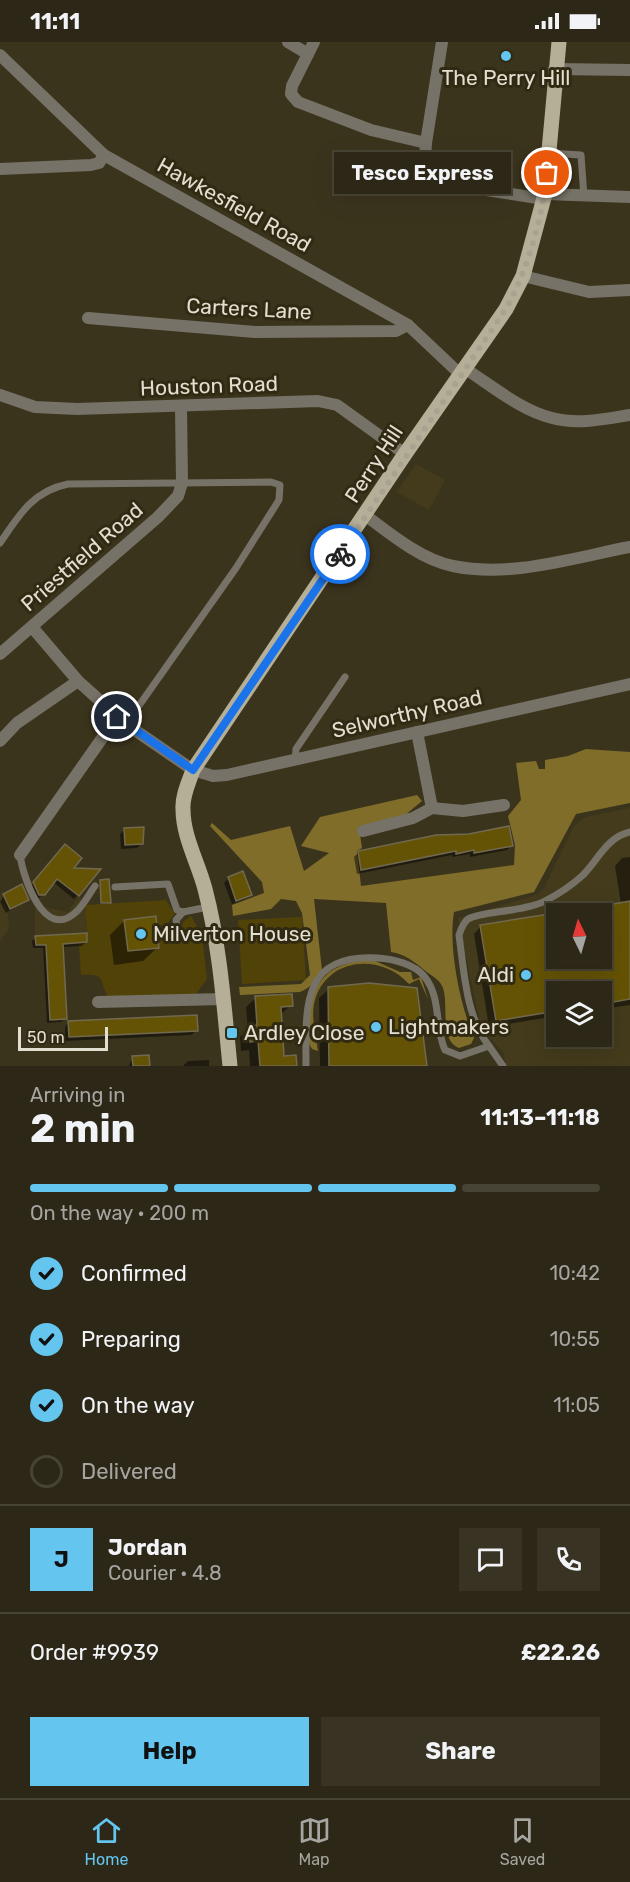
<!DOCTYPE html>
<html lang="en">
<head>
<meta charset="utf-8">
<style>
  :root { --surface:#2c2716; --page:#383323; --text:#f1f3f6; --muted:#a6a5a1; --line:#484435; --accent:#64c5ee }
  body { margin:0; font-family:Rubik,sans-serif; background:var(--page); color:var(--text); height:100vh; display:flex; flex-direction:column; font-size:22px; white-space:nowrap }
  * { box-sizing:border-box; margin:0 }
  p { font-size:20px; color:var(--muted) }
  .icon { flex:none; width:33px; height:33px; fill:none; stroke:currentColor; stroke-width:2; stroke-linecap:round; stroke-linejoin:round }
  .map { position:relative; height:1024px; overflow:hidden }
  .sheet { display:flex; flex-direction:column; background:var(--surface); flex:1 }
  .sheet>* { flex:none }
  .needle { width:39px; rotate:355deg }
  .fabs { position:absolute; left:546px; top:861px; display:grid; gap:12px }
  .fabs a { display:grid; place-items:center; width:66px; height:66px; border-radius:0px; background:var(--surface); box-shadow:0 6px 24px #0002,0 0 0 2px var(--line); font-size:30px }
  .scale { position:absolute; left:18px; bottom:15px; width:90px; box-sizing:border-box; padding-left:6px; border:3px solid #e2ded0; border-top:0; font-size:16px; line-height:21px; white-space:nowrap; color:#e2ded0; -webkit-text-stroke:4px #312a13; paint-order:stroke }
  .pin { position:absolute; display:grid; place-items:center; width:51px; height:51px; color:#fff; margin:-26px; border:3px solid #fff; border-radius:50%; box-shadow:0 2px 6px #0007 }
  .courier { position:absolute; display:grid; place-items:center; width:60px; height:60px; margin:-30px; border:4px solid #1a73e8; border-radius:50%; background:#fff; color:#222; box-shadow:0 2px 8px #0007 }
  .bubble { position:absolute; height:42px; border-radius:0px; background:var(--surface); box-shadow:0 6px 24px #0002,0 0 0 2px var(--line); font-size:20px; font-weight:700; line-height:42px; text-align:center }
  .head em { font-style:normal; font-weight:700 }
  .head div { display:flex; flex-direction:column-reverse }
  .head { display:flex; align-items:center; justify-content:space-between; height:102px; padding:0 30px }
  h1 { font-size:39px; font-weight:700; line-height:45px }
  .bar { display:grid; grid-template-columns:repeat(4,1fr); gap:9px 6px; align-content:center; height:72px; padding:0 30px }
  .bar i { height:8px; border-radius:4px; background:var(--line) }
  .bar .selected { background:var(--accent) }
  .bar p { grid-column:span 4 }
  .line { display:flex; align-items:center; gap:15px; padding:0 30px; border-top:2px solid var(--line) }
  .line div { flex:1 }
  .round { display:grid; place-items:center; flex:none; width:63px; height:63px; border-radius:0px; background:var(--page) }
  ol { padding:0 30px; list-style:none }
  li { display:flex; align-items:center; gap:18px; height:66px }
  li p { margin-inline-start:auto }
  li .icon { padding:6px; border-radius:50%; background:var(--accent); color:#111; stroke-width:4 }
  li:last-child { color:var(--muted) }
  li i { width:33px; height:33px; border:3px solid var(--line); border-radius:50% }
  .cta { display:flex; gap:12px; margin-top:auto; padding:12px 30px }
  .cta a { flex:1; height:69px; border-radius:0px; background:var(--accent); color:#111; font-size:24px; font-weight:700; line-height:69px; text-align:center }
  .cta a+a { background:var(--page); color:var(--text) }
  .status { display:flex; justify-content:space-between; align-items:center; height:42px; padding:0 30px; background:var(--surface); direction:ltr }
  .status svg { height:16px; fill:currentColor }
  .menu { display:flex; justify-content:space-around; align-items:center; height:84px; border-top:2px solid var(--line); background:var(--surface); font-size:16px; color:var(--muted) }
  .menu a { display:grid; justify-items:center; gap:3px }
  .menu .selected { color:var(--accent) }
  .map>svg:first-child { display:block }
  .built { fill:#443b1c; fill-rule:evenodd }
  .green { fill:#514207 }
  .forest { fill:#7f6d29 }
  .shadow { fill:#0007 }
  .building { fill:#655305; stroke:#706950; stroke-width:1.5 }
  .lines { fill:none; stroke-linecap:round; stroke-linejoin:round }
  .service { stroke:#767267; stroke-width:7 }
  .minor { stroke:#767267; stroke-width:12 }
  .primary { stroke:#b6af98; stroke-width:15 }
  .done { stroke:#a8a291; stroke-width:6; stroke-dasharray:0 10.8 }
  .route { stroke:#1a73e8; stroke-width:8 }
  .poi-dot { fill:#64c5ee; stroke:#312a13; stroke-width:2 }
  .labels { text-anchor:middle; stroke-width:6; stroke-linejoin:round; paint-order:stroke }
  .poi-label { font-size:21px; fill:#e2ded0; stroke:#312a13; text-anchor:start }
  .street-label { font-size:21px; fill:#e2ded0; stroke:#312a13 }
</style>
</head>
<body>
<div class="status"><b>11:11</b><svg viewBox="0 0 49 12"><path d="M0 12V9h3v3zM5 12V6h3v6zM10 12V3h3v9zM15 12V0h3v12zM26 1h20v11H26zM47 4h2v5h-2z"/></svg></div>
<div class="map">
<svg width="630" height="1024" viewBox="0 0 630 1024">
  <rect width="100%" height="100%" fill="#3b341d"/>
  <g class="built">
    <path d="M416,422L445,438L429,468L397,450Z"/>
    <path d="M630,766V1024H506L503,1010L481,986L458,876L536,853L544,846L574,784L585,775ZM556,872H602V916H556ZM556,950H602V994H556Z"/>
    <path d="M25,830L44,865L68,870L79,854L85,862L87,891L35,894V866L19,831Z"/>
    <path d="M0,852L8,869L9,887L0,899Z"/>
  </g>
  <g class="green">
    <path d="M166,858L175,872L166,883L156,884L155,874L124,878L128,909L159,906L158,891L181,890L183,880L191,874L202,893L207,937L196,952L108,955C98,936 106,932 81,933L79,902L88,901L85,863Z"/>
    <path d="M302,875L306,938L242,942L238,878Z"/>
  </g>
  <g class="forest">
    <path d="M586,707L630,710V761L576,772L534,850L454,870C448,905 460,963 474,996L471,1002L459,1006C439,998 449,964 443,946C439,936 431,934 423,927C413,919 405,912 391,910L386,861L314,857L322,928C316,938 311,946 300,950L240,953L239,945L301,942L310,933L302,871L296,859L281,857L271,867L233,874L232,863L264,851L262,840L210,784L212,781L231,798L290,784L304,829L329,811L301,804L320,775L417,753L422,759L404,774L359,785L362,806L357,809L361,844L514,823L515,803L508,774L521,758L516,721L536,719L539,727H545V718L568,714Z"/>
    <path d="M373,918L400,930H411L413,938L421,935L428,957L419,937L409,942C381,910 324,915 314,962C311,977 316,994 318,1009L312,1007C306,999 308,990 309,980C311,938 330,919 373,918Z"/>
  </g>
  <g class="shadow">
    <path d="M125,788L142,801L137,806L121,807L120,792Z"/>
    <path d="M512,803L507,808L470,815V812L452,815V813L357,832L354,815L358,811Z"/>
    <path d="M61,808L71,827L98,828L74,857L53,840L39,856H35L30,845Z"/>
    <path d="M630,815V963L602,967V950H556V974L489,985L474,892L481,884L556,872V916H602V872H561L621,862L615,824L622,816Z"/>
    <path d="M229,836L250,853L245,857L232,862L224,841Z"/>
    <path d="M101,839L109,860L107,862H100Z"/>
    <path d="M4,853L27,857L6,871L0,860Z"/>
    <path d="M124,879L158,905L143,919L114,923L110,893Z"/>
    <path d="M36,895L86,900L82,904L62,905L65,977L61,980L47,981L43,906H33L32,899Z"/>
    <path d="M329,947L416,948L426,1024H320L319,956Z"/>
    <path d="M256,956L291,963L280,973L283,1015L294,1024H250L249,1008L241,1009L240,995L248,988L246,965Z"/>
    <path d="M69,980L196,989L191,993L65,999V985Z"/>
    <path d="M133,1015H148L149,1024H129Z"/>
    <path d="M209,1018V1024H183L188,1019Z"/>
  </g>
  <g class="building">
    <path d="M509,784L513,804L474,811V808L456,812V809L361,828L358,809L436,793L469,792Z"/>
    <path d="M144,785L143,802L125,803L124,786Z"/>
    <path d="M65,802L82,816L74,826L101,827L79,854L57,837L45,853H39L33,840Z"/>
    <path d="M243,829L252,853L236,859L228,835Z"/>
    <path d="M109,837L111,861H101L100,838Z"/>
    <path d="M22,842L29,858L10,867L3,852Z"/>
    <path d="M630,859V957L602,962V950H556V969L496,979L480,883L556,871V916H602V864Z"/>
    <path d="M156,874L159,906L128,909L124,878Z"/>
    <path d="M87,891V900L63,902L67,977L50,978L46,903H36L35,894Z"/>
    <path d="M369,941L417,946L427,1024H329L328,945Z"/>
    <path d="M292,952L293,964L281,965L284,1014L296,1013L297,1024H260L258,999L250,1000L249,984L257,983L255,954Z"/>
    <path d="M197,973L198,989L69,995L68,979Z"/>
    <path d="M149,1013L150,1024H133L132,1014Z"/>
  </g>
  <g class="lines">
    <g class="service">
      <path d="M549,111L581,113L584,155"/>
      <path d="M0,501C19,473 33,449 68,442L271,440L280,443L279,458L236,526L126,682"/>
      <path d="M295,718L296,707L345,635"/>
      <path d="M20,813C23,835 44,900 76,870C83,864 89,852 95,844"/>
      <path d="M115,845L168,842L177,868L183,870L208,865"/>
      <path d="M177,885L176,878L183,870"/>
      <path d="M489,1004C466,975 464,929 459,893C461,887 463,881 468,877C481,869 524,870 545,859C559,852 571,844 583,833C598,818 607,795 630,790"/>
      <path d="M306,1024C306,967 300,911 378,916C393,917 414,922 424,934C442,956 434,984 445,1008L460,1014L489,1004L503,1024"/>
    </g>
    <g class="minor">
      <path d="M288,0L308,12"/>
      <path d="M314,0L292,44L291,52L298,60L371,88L426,101"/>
      <path d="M442,0L426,101L424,134L427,139L544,157"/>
      <path d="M0,13L104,113L408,283L460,332"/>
      <path d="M554,27L630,28"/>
      <path d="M0,127L91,123L99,121L104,113"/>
      <path d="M545,152L630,155"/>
      <path d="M523,234L589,250L630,248"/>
      <path d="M88,276L255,290L396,289L408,283"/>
      <path d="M464,326C491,343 520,368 552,376C578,383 605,377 630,373"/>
      <path d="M0,353L35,365L77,367L318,359L337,363L405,412"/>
      <path d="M365,473C390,492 422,518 453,524C511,536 572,516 630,505"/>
      <path d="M32,585L78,639L126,682L193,728L213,734L227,733L630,642"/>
      <path d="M0,612L158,475L178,454L182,441L181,365"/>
      <path d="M417,690L432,766"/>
      <path d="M0,699L17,681L78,639"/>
      <path d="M363,789L413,776L432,766L463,769L504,763"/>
      <path d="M20,813L117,675"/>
      <path d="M98,960L223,957"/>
    </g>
    <path class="primary" d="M230,1024C224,965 220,904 205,847C198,820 183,795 183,767C182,754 189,740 193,728L405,412L506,267L523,234L545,152L559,0"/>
  </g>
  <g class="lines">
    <path class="done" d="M340,512L506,267C528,226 542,178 547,131"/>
    <path class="route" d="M117,675L193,728L340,512"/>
  </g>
  <g class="poi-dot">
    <circle cx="506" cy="14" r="6"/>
    <circle cx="141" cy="892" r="6"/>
    <circle cx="526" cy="933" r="6"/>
    <circle cx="376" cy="985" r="6"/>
    <rect x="226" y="985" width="12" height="12" rx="3"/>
  </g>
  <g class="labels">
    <g class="poi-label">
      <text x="506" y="43" text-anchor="middle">The Perry Hill</text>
      <text x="153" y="899">Milverton House</text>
      <text x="514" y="940" text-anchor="end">Aldi</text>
      <text x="388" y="992">Lightmakers</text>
      <text x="244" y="998">Ardley Close</text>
    </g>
    <g class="street-label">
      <text transform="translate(234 163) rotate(29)" y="7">Hawkesfield Road</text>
      <text transform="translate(249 267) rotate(3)" y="7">Carters Lane</text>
      <text transform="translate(209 344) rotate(-2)" y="7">Houston Road</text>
      <text transform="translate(374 422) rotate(-57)" y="7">Perry Hill</text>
      <text transform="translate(82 515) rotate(-41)" y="7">Priestfield Road</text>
      <text transform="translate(407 672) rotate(-13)" y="7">Selworthy Road</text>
    </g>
  </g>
</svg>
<div class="fabs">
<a><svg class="needle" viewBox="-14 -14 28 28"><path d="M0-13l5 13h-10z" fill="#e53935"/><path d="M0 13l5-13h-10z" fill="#a6a5a1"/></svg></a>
<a><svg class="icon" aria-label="layers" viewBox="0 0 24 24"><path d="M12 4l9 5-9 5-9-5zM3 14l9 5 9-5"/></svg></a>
</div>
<div class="scale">50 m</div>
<div class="pin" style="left:547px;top:131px;background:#ea580c"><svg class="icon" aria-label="bag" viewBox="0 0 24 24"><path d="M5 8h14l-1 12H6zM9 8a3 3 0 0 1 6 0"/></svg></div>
<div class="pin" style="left:117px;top:675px;background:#1f2937"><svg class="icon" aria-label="home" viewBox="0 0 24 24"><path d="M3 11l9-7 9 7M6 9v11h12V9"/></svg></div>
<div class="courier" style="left:340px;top:512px"><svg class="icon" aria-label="bike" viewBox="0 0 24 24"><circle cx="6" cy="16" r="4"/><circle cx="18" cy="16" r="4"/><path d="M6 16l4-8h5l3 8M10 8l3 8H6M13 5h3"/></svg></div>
<div class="bubble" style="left:334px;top:110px;width:177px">Tesco Express</div>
</div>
<section class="sheet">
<div class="head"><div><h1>2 min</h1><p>Arriving in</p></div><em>11:13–11:18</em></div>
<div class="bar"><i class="selected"></i><i class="selected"></i><i class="selected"></i><i></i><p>On the way · 200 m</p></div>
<ol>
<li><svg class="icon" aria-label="check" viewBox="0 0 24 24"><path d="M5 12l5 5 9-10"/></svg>Confirmed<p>10:42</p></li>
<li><svg class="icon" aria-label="check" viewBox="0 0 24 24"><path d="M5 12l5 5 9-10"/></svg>Preparing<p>10:55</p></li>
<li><svg class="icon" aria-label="check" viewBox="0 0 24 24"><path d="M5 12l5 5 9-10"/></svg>On the way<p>11:05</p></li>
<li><i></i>Delivered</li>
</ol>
<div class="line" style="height:108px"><b class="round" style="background:var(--accent);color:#111">J</b><div><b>Jordan</b><p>Courier · 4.8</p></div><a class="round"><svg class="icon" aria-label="chat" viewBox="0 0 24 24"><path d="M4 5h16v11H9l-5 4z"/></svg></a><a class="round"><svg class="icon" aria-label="phone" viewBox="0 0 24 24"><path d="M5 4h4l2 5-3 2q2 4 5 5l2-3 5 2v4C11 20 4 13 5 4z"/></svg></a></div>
<div class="line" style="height:78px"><div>Order #9939</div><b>£22.26</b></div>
<div class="cta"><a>Help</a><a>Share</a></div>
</section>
<nav class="menu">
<a class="selected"><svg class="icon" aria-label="home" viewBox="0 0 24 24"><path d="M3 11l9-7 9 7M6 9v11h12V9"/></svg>Home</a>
<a><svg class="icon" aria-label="map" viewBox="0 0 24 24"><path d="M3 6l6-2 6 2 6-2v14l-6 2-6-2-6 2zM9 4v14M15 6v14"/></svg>Map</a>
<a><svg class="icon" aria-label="saved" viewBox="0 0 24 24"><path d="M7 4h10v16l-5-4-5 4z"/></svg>Saved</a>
</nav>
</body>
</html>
